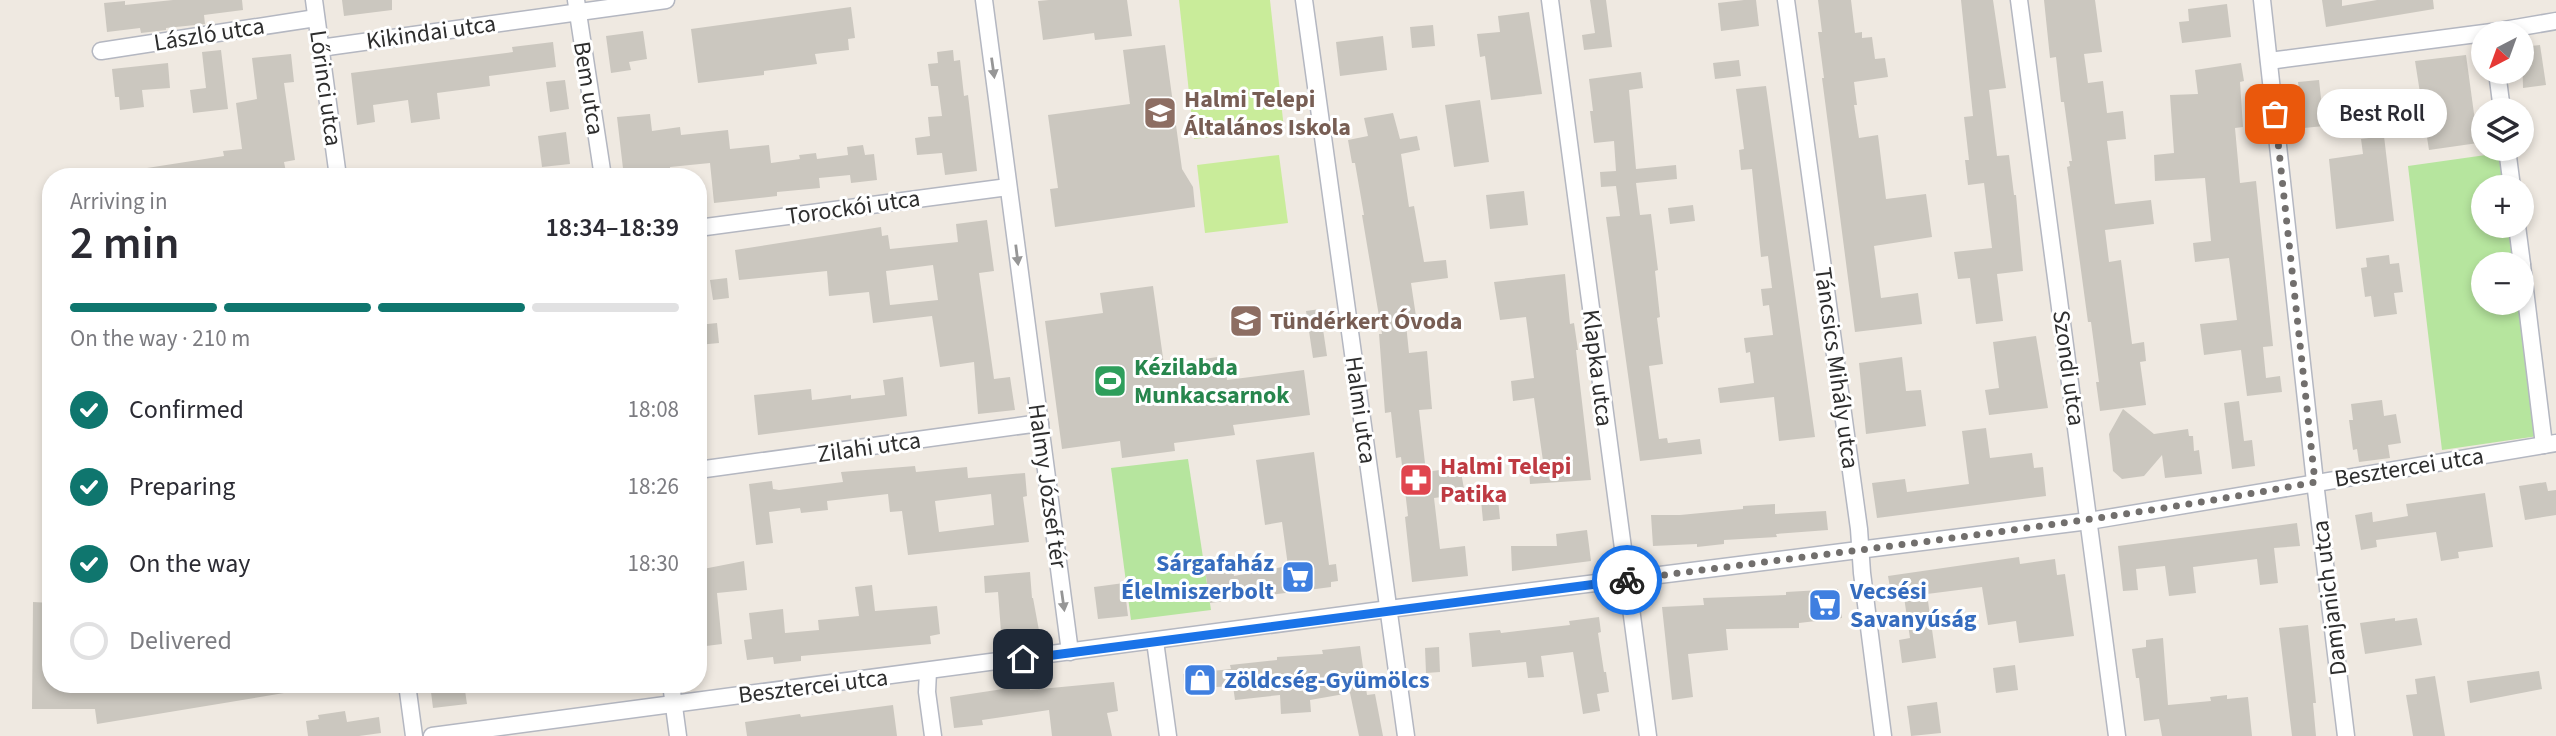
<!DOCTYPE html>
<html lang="en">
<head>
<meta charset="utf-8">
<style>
  :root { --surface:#fff; --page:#f7f7f7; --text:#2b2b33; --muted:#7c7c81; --line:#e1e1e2; --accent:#0f766e }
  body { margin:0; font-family:"Source Sans 3",sans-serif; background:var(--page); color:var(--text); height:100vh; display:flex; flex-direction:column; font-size:26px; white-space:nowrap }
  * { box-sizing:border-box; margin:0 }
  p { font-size:23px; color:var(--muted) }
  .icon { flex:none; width:38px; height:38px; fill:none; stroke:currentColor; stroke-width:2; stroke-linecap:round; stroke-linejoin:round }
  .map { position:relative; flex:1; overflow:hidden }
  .drawer { position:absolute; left:42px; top:168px; width:665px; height:525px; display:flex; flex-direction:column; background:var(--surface); border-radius:28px; box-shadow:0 4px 10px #0003 }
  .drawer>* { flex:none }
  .needle { width:46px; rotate:221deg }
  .controls { position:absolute; left:2471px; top:21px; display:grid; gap:14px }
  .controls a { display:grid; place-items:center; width:63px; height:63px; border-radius:50%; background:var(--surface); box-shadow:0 4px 10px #0003; font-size:35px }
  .pin { position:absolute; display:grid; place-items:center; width:60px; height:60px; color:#fff; margin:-30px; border-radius:14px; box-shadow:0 4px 10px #0006 }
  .courier { position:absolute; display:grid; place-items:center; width:70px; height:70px; margin:-35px; border:5px solid #1a73e8; border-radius:50%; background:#fff; color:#222; box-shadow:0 2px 9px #0007 }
  .bubble { position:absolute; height:49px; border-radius:24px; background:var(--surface); box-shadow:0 4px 10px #0003; font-size:23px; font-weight:600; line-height:49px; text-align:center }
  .head em { font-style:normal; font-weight:600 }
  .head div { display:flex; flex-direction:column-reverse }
  .head { display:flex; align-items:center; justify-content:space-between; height:119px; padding:0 28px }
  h1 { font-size:46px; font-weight:600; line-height:52px }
  .bar { display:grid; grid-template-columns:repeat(4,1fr); gap:10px 7px; align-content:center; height:84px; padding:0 28px }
  .bar i { height:9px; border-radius:5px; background:var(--line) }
  .bar .selected { background:var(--accent) }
  .bar p { grid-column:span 4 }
  ol { padding:0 28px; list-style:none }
  li { display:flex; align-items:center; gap:21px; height:77px }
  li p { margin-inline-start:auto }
  li .icon { padding:7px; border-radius:50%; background:var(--accent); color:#fff; stroke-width:4 }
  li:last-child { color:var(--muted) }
  li i { width:38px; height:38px; border:4px solid var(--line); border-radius:50% }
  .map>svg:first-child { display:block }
  .green { fill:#b6e59e }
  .pitch { fill:#c9ec9a }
  .building { fill:#cbc7bf; fill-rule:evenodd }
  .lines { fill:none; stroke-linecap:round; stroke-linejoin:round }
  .street-casing { stroke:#b4b7c1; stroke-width:19 }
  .street { stroke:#fff; stroke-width:16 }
  .oneway { fill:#969696 }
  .done { stroke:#726f6d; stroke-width:7; stroke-dasharray:0 12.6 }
  .route { stroke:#1a73e8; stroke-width:9 }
  .labels { text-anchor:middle; stroke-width:6; stroke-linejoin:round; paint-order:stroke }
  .street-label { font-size:24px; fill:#2e2e2e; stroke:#fff }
  .education-label { font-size:24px; font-weight:bold; fill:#785e54; stroke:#fff; text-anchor:start }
  .leisure-label { font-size:24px; font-weight:bold; fill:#27864d; stroke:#fff; text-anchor:start }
  .health-label { font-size:24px; font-weight:bold; fill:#be3a42; stroke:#fff; text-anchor:start }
  .shop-label { font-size:24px; font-weight:bold; fill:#366cbe; stroke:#fff; text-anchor:start }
</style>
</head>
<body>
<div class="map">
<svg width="2556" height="736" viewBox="0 0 2556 736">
  <rect width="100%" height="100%" fill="#efe9e1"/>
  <g class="green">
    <path d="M2500,153L2505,187H2483V226H2510L2515,264H2483V303H2520L2538,436L2442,450L2408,166Z"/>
    <path d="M1188,459L1211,610L1131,620L1111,468Z"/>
  </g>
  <g class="pitch">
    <path d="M1179,0H1270L1284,129L1194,139Z"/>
    <path d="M1279,155L1288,223L1205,233L1197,165Z"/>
  </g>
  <g class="building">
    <path d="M173,0H242L243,10L204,15L205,24L166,28V30L141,33L140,28L107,32L104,3L125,1V5Z"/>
    <path d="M342,0H392V10L344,16Z"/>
    <path d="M1049,0H1127L1132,36L1095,40L1094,33L1043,40L1038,1Z"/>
    <path d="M1590,0H1606L1612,47L1584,50L1582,35L1595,33Z"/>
    <path d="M1744,0H1756L1759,26L1721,31L1718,3Z"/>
    <path d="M1818,0H1851L1855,33L1862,32V38L1872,37L1875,59L1885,58L1888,77L1854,82L1857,105H1854L1859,138L1878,135L1886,199L1926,194L1932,237L1874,246L1881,298L1918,293L1922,324L1855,332L1822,78H1824L1818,32H1822Z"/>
    <path d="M1961,0H1993L2006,88L1989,90L1997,156L2009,155L2014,195H2016L2023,271L1997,274L2003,321L1976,324L1970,278L1958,279L1954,252L1992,248L1984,183L1968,185L1965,160H1969L1964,117L1973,116Z"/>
    <path d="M2044,0H2095L2102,52L2084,54L2088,83L2103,81L2107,113L2123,111L2126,139L2107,141L2115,204L2151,200L2154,224L2105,230L2109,262L2121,260L2132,344L2144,342L2146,361L2140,362L2146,405L2100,411L2096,382H2099L2091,322H2088L2067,167L2070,166L2069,161H2072L2064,102H2061L2056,57L2050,58Z"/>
    <path d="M2322,0H2342V6L2377,0H2433L2434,9L2326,27Z"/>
    <path d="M2227,4L2231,37L2182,43L2179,22L2189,21L2188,9Z"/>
    <path d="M851,7L855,38L848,39L849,50L815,54L817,64L764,71V75L698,83L691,29Z"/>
    <path d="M1529,12L1542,94L1491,100L1485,56L1480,57L1477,34L1500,32L1498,16Z"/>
    <path d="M1433,25L1435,46L1412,48L1410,27Z"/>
    <path d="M643,31L647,59L629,62L631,70L611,73L606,36Z"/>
    <path d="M1383,36L1387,70L1340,76L1336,42Z"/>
    <path d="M553,42L556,67L489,76L490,86L437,93L440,119L411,123L408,100L373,105L375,122L357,125L351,73L513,52L512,47Z"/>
    <path d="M1165,45L1182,169L1193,187L1195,207L1055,227L1050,189L1058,188L1048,115L1130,104L1123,50Z"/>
    <path d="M2540,45L2546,85L2523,88L2522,47Z"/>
    <path d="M221,50L228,109L193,113L190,90L206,88L202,52Z"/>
    <path d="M953,50L954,61L960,60L964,96L968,95L977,171L945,175L942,153L917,155L915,138L930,136L928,117L942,116L938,86H931L928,64L938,63L937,52Z"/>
    <path d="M291,54L294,82L284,83L295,160L284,162L286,172L266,177H148L147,168L224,156L223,151L242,149L236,103L257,99L252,58Z"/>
    <path d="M2466,55L2478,143L2429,150L2415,61Z"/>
    <path d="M1739,60L1741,76L1715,79L1713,63Z"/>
    <path d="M168,63L170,88L142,90L144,107L120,110L119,97H115L112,69Z"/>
    <path d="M2241,63L2244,81L2240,82L2243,127L2235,128L2240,183L2256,181L2273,346L2263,347L2266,378L2280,376L2282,392L2247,396L2241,350L2204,355L2200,324L2237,320L2229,258L2195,262L2193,243L2211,241L2205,178L2155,181L2154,155L2174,153L2170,95L2198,94L2195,70Z"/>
    <path d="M1641,72L1643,88L1629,90L1636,169L1676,165L1677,179L1636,183L1640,215L1651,214L1658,270L1655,271L1660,317L1657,318L1663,364L1649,366L1659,439L1667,438L1668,443L1700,439L1702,454L1640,461L1606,217L1620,216L1616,186L1601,187L1600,172L1616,171L1614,141L1594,143L1590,111H1593L1589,79Z"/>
    <path d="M565,80L569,109L550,112L546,82Z"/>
    <path d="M2319,80L2324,126L2304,128L2298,82Z"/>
    <path d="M1766,86L1815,437L1779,441L1774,397L1720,403L1718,388L1754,383L1750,352L1746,353L1744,338L1773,335L1769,305L1763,306L1761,289L1772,288L1768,256L1761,257L1752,169L1741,170L1739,150L1744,149L1736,89Z"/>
    <path d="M1480,100L1489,162L1454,167L1445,105Z"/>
    <path d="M1393,113L1400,139L1417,136L1420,150L1401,154L1409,207L1414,206L1424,262L1446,260L1448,278L1411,283L1417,323L1406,324L1409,353L1427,351L1432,409L1419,410L1426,472L1460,467L1465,494L1434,498L1440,549L1465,546L1468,576L1412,582L1405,517L1408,516L1401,457L1396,458L1391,412L1385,413L1379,334H1382L1362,215H1364L1355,163H1352L1348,140L1368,136L1364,118Z"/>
    <path d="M650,114L652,131L680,127L681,135L728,130L730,149L769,145L771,163L800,159L799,155L816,153L817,159L848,155L847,147L863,145L865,155L874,154L877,180L851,183L850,175L819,178L820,188L777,192V196L714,203L710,163L670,167L671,177H624L617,117Z"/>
    <path d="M566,132L570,164L542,167L538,136Z"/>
    <path d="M2384,136L2394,221L2336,229L2329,159L2363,154L2361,139Z"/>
    <path d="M1524,191L1528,225L1490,229L1486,195Z"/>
    <path d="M1693,205L1695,221L1670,224L1668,208Z"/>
    <path d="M987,220L994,271L979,273L994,379L1010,377L1015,410L978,414L974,362L940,367L932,316L873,323L869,292L829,296L827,271L739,280L735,250L881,227L882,236L888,235L890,249L958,242L956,224ZM933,265L938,300L890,305L886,271Z"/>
    <path d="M2389,255L2390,264L2399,263L2403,292L2394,293L2397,314L2374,317L2371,296L2365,297L2361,268L2367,267L2366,258Z"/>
    <path d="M1565,274L1570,324L1574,323L1578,350H1576L1591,480L1530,484L1529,469L1544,468L1534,398L1513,401L1511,381L1534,378L1526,317L1500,320L1494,282Z"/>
    <path d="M727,278L729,298L713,300L710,280Z"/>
    <path d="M1153,286L1164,365L1224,356L1227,380L1304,370L1310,415L1233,425L1235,435L1174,443L1175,451L1122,458L1120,441L1062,449L1045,321L1103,313L1100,293Z"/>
    <path d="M1320,309L1327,356L1313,358L1306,311Z"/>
    <path d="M717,323L719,343L698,345V325Z"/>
    <path d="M2036,336L2048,408L1989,415L1985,390L1999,388L1993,342Z"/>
    <path d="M1902,357L1906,391L1921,390L1926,426L1866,434L1859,363Z"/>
    <path d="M903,377L907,416L758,435L754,395L811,389L812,400L851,395V399L885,395L883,380Z"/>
    <path d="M2382,400L2384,416L2396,414L2401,443L2388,445L2390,458L2359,462L2357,449L2353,450L2349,420H2353L2351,404Z"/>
    <path d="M2239,401L2244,441L2252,440L2255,466L2232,469L2224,403Z"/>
    <path d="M2123,409L2154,434L2188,429L2189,436H2193L2194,451L2199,450L2202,474L2165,478L2162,455L2144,476L2122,479L2113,471L2109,434Z"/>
    <path d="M1986,428L1990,458L2032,453L2034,468L2043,467L2046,496L1877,518L1872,483L1905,479L1907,492L1969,484L1962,431Z"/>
    <path d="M1314,452L1329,565L1336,564L1338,581L1331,582V587L1210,603L1205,570L1232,566L1234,576L1288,566L1282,522L1265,525L1256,460Z"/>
    <path d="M915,466L916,472L967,467L968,478L1025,473L1027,496L1023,497L1029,542L908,555L902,511L890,512L888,494L827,501L828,510L801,513L800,508L769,512L773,543L756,545L749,484L772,481L773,489L779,490L843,482L841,472ZM991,494L994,525L939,532L935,501Z"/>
    <path d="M2546,482L2548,491L2556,490V515L2525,520L2519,486Z"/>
    <path d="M1497,489L1500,519L1483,521L1480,490Z"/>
    <path d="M2485,493L2493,547L2458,552L2459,558L2441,561L2436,532L2376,540L2377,547L2361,550L2355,515L2372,512L2373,522L2408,516L2406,504Z"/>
    <path d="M1775,504V514L1826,511L1828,530L1776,534L1777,537L1724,540V544L1697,547V544L1653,546L1651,515H1680L1743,509V506Z"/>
    <path d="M2297,523L2300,546L2274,548L2278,583L2260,585L2257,559L2193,567L2196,593L2169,596L2165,566L2136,569L2138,590L2123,591L2118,546Z"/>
    <path d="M1587,530L1591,561L1512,571L1511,546H1557L1556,534Z"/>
    <path d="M2019,557L2020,564L2055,559L2057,575L2065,574L2074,636L2019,643L2016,621L1988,625L1982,587L1927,594L1936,658L1902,663L1899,640L1910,638L1904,597L1892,599L1888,576Z"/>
    <path d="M744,561L747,590L717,593L722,644L698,647V570Z"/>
    <path d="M1030,572L1032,598H1033L1040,636L1016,639L1015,629L1001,632L998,592L985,593L984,576Z"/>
    <path d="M1124,583L1128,616L1098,619L1094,587Z"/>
    <path d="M872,585L875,611L937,606L940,634L930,636L931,644L801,656V661L774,664L773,657L747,660L744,640L752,639L749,613L783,609L785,633L819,630L818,620L859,616L855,587Z"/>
    <path d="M1838,589L1842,618L1799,623V628L1726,629L1728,650L1688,654L1693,697L1672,700L1662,607L1704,605L1703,598L1786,595V592Z"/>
    <path d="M33,602L51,603V684H283L284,693L97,724L95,709H32Z"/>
    <path d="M1599,617L1601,632L1598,633L1604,672H1606L1609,692L1597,694L1600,711L1583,714L1573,652L1541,656L1544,677L1528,678L1526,662L1472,667L1469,633L1500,630L1501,633L1570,625L1569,621Z"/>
    <path d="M2395,618V621L2417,618L2422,645L2365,654L2360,623Z"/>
    <path d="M2308,625L2316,703H2313L2316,736H2292L2279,628Z"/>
    <path d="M2163,638L2168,705L2211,701L2210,697L2227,695V699L2248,697L2252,736H2162L2159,719L2144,721L2139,678H2136L2132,649L2146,647V640Z"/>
    <path d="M1360,646L1367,695L1375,694L1383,736H1359L1350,693L1310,700L1311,712L1281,714L1280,695L1235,700L1233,686L1184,689L1183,674L1231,669L1230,665L1277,660V657L1323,654L1322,650Z"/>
    <path d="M1439,647L1440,672L1426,673L1425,648Z"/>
    <path d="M2015,665L2018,690L1996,693L1993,668Z"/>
    <path d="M2539,671L2542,689L2470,703L2467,681Z"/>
    <path d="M2435,676L2445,736H2413L2406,695L2417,694L2415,679Z"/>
    <path d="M1114,682L1118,711L1107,713L1112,736H1052L1049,710L982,720L983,725L954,728L950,697L1029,685L1030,690Z"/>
    <path d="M430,684H464L467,704L433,708Z"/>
    <path d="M1937,702L1941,733L1911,736L1907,706Z"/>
    <path d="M893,705L897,736H747L745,722L800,714L801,717Z"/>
    <path d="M345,711L347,722L379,717L381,733L359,736H308L306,721L319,719L318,715Z"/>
  </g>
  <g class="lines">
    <defs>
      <g id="street">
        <path d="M314,0L338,177"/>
        <path d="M576,0L603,177"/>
        <path d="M984,0L1070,652"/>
        <path d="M1304,0L1406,736"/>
        <path d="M1550,0L1648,736"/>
        <path d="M1786,0L1859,529L1862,573L1883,736"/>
        <path d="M2019,0L2117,736"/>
        <path d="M2262,0L2315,482L2346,736"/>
        <path d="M320,48L666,0"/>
        <path d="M101,51L316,18"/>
        <path d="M2269,61L2492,32L2556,21"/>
        <path d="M2497,72L2502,110"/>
        <path d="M2507,149L2512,187"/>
        <path d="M2517,226L2522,264"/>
        <path d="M698,228L1008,187"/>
        <path d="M2522,265L2544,445"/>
        <path d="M698,470L1040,423"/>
        <path d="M1155,641L1168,736"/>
        <path d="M928,671L927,692L933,736"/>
        <path d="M407,684L414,736"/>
        <path d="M671,684L678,736"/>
        <path d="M432,736L1389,609L2089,521L2556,443"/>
      </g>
    </defs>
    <use href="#street" class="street-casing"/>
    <use href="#street" class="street"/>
  </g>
  <defs><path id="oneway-solid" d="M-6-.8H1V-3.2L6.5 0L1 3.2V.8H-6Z" transform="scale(1.75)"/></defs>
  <g class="oneway">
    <use href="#oneway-solid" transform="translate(993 68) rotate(82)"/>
    <use href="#oneway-solid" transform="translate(1017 255) rotate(83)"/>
    <use href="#oneway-solid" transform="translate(1063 601) rotate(82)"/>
  </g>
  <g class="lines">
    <path class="done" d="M1627,580C1857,549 2087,525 2315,482L2275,114"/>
    <path class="route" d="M1023,659L1627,580"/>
  </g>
  <defs>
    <symbol id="school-square" viewBox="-11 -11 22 22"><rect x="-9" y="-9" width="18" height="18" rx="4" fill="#8d6e63" stroke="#fff"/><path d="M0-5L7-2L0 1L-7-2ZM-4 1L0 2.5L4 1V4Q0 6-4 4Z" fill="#fff"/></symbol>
    <symbol id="stadium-square" viewBox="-11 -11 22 22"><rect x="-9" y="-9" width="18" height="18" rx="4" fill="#2e9e5b" stroke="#fff"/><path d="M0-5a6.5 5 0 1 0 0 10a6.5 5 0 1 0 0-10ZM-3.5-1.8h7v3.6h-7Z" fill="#fff"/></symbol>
    <symbol id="pharmacy-square" viewBox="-11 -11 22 22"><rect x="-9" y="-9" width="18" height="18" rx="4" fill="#e0444e" stroke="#fff"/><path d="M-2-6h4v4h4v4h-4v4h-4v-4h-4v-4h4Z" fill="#fff"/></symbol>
    <symbol id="supermarket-square" viewBox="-11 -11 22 22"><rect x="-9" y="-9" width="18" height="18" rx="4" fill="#3f7fe0" stroke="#fff"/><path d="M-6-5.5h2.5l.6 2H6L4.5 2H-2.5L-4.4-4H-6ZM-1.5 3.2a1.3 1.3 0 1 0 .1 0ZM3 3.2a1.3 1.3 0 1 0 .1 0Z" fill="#fff"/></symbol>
    <symbol id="shop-square" viewBox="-11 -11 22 22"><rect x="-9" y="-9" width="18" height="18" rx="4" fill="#3f7fe0" stroke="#fff"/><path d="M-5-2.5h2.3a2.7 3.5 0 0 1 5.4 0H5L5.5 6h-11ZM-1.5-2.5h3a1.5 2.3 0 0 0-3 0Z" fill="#fff"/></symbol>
  </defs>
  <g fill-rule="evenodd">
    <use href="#school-square" x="1141" y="94" width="38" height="38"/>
    <use href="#school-square" x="1227" y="302" width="38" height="38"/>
    <use href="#stadium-square" x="1091" y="362" width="38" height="38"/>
    <use href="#pharmacy-square" x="1397" y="461" width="38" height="38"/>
    <use href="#supermarket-square" x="1279" y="558" width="38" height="38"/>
    <use href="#supermarket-square" x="1806" y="586" width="38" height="38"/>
    <use href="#shop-square" x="1181" y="661" width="38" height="38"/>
  </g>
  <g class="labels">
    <g class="street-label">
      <text transform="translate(431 32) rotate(-8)" y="8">Kikindai utca</text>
      <text transform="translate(209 34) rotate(-9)" y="8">László utca</text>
      <text transform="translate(326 88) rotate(82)" y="8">Lőrinci utca</text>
      <text transform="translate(589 88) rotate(81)" y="8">Bem utca</text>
      <text transform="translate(853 207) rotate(-8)" y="8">Torockói utca</text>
      <text transform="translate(1598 368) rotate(83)" y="8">Klapka utca</text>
      <text transform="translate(1837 368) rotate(82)" y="8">Táncsics Mihály utca</text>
      <text transform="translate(2069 368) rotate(82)" y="8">Szondi utca</text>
      <text transform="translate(1361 410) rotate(82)" y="8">Halmi utca</text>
      <text transform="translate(869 447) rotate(-8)" y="8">Zilahi utca</text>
      <text transform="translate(2409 467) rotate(-9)" y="8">Besztercei utca</text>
      <text transform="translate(1048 486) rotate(82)" y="8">Halmy József tér</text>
      <text transform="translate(2329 598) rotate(-97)" y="8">Damjanich utca</text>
      <text transform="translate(813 686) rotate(-7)" y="8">Besztercei utca</text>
    </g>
    <g class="education-label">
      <text x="1184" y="107">Halmi Telepi<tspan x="1184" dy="28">Általános Iskola</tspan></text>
      <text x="1270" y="329">Tündérkert Óvoda</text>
    </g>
    <g class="leisure-label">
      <text x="1134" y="375">Kézilabda<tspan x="1134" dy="28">Munkacsarnok</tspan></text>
    </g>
    <g class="health-label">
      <text x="1440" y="474">Halmi Telepi<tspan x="1440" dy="28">Patika</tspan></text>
    </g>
    <g class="shop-label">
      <text x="1274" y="571" text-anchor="end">Sárgafaház<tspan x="1274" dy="28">Élelmiszerbolt</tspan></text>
      <text x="1850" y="599">Vecsési<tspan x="1850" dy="28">Savanyúság</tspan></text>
      <text x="1224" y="688">Zöldcség-Gyümölcs</text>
    </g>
  </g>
</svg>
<div class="controls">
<a><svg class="needle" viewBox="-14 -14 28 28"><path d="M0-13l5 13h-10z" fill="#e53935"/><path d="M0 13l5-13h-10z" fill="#7c7c81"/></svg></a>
<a><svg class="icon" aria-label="layers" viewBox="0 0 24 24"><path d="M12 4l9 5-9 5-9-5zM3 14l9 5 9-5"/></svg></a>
<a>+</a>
<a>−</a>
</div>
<div class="pin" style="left:2275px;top:114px;background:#ea580c"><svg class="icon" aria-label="bag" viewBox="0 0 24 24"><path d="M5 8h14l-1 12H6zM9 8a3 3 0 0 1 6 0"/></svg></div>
<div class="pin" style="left:1023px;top:659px;background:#1f2937"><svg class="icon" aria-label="home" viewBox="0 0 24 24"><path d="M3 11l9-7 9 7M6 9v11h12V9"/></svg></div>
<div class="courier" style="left:1627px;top:580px"><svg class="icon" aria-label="bike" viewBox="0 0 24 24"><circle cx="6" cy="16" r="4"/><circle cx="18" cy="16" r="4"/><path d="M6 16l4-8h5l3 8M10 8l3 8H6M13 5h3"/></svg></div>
<div class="bubble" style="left:2317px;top:89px;width:130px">Best Roll</div>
<section class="drawer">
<div class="head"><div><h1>2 min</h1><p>Arriving in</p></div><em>18:34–18:39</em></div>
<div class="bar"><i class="selected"></i><i class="selected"></i><i class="selected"></i><i></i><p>On the way · 210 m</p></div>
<ol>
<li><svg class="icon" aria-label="check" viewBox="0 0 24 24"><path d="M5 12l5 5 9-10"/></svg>Confirmed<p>18:08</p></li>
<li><svg class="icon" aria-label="check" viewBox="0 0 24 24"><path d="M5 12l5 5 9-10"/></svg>Preparing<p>18:26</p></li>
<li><svg class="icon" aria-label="check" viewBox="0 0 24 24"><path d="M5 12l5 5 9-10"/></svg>On the way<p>18:30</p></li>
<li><i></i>Delivered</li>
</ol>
</section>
</div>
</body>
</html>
